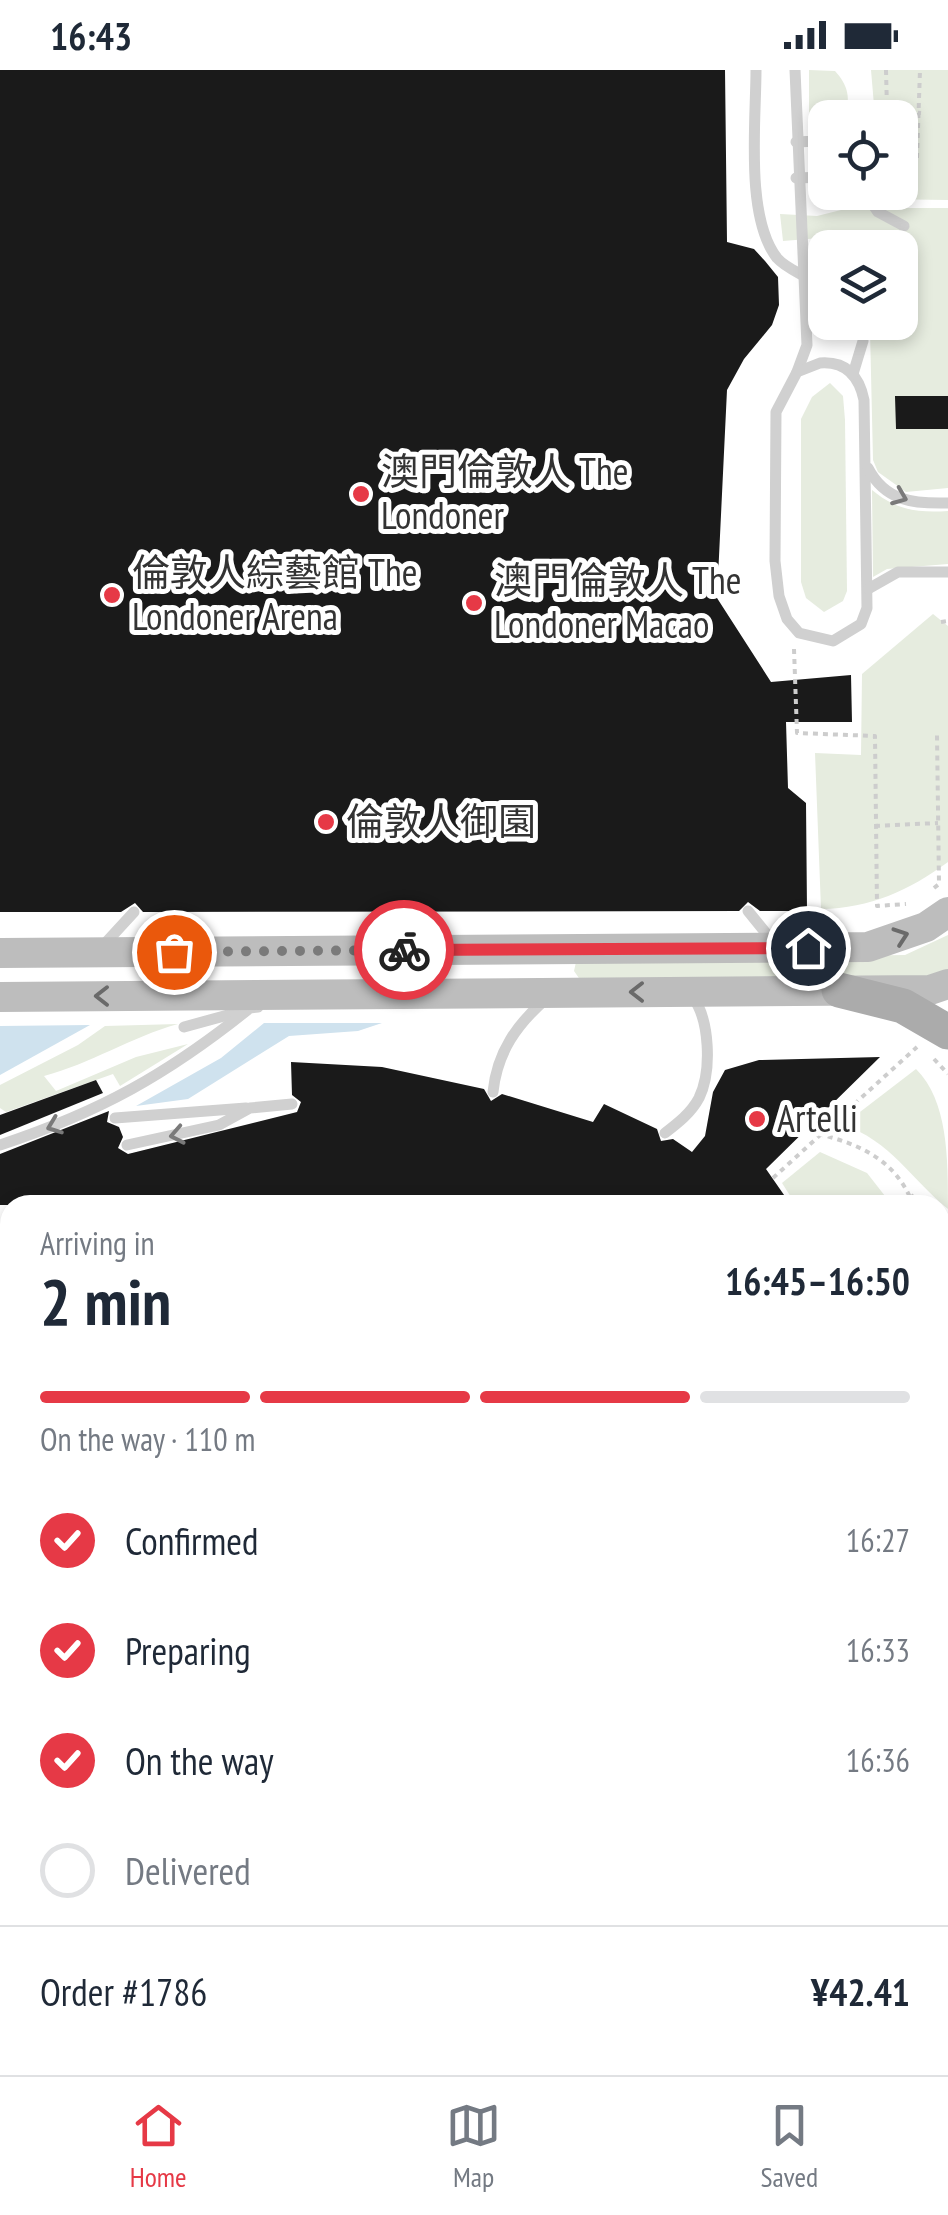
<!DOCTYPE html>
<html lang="en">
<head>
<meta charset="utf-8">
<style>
  :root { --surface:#fff; --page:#f2f2f3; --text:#1f2937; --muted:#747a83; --line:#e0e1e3; --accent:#e63946 }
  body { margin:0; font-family:"PT Sans Narrow","Noto Sans SC",sans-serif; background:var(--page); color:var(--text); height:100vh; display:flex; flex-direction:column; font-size:38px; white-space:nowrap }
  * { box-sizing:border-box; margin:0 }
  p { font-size:32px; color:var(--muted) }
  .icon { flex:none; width:55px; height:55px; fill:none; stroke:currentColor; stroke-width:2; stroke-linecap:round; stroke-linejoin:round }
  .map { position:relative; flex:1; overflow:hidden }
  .sheet { position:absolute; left:0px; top:1125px; width:950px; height:880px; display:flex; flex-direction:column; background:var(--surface); border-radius:30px 30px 0 0; box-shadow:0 5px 15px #0003 }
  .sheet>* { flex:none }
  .tools { position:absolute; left:808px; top:30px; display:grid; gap:20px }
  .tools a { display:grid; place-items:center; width:110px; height:110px; border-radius:20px; background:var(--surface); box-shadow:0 5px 15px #0003; font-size:50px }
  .pin { position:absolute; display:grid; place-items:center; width:85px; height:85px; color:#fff; margin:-42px; border:5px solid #fff; border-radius:50%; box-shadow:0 2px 10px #0007 }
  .courier { position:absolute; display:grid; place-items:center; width:100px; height:100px; margin:-50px; border:8px solid #e63946; border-radius:50%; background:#fff; color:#222; box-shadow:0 2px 12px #0007 }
  .headline em { font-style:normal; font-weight:700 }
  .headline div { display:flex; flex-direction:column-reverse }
  .headline { display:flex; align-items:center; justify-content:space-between; height:170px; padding:0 40px }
  h1 { font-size:65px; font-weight:700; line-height:75px }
  .bar { display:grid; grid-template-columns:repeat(4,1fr); gap:15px 10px; align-content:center; height:120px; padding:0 40px }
  .bar i { height:12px; border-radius:8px; background:var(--line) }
  .bar .selected { background:var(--accent) }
  .bar p { grid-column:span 4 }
  .line { display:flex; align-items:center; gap:25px; padding:0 40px; border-top:2px solid var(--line) }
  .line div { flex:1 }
  ol { padding:0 40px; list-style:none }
  li { display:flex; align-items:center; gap:30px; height:110px }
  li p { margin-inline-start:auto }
  li .icon { padding:10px; border-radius:50%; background:var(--accent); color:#fff; stroke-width:4 }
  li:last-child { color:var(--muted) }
  li i { width:55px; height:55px; border:5px solid var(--line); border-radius:50% }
  .status { display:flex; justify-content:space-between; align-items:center; height:70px; padding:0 50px; background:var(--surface); direction:ltr }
  .status svg { height:28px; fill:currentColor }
  .dock { display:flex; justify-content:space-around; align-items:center; height:140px; border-top:2px solid var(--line); background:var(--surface); font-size:28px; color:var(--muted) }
  .dock a { display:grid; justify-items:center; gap:5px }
  .dock .selected { color:var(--accent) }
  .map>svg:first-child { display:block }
  .green { fill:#e6ecdf }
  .water { fill:#cfe2ee }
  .building { fill:#1a1a1a }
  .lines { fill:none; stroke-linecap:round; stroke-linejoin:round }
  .path { stroke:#cdcdcd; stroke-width:4; stroke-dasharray:5 5; stroke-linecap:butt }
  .lane { stroke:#d0d0d0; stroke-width:11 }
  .secondary { stroke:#bdbdbd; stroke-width:30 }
  .primary { stroke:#ababab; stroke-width:35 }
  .path-bridge { stroke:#cdcdcd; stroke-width:4; stroke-dasharray:5 5; stroke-linecap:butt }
  .oneway { stroke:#7a7a7a }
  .oneway2 { stroke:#6a6a6a }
  .done { stroke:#7a7a7a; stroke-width:10; stroke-dasharray:0 18 }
  .route { stroke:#e63946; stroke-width:12 }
  .poi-dot { fill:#e63946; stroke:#fff; stroke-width:4 }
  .labels { text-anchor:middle; stroke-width:10; stroke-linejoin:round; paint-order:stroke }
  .poi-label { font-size:38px; fill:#333; stroke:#fff; text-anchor:start }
</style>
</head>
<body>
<div class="status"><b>16:43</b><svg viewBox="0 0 49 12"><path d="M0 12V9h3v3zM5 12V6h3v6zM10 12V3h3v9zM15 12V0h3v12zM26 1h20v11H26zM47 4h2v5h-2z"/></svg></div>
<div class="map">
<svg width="948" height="2005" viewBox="0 0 948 2005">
  <rect width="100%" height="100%" fill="#fff"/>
  <g class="green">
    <path d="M809,0L835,1C848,15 852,30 843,47L825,48V61L809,64Z"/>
    <path d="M871,0H948V130L876,129V123L900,122V48L875,47Z"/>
    <path d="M849,138H948V418L906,422L878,402L873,390L870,260L871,253L900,252V178L863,177L845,166L783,171L780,144L817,146Z"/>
    <path d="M830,313L843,326L845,350L847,521L843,531L824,542L806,528L801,512V349L812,327Z"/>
    <path d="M872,420C896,440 918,443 948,441V494L887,499L873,507Z"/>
    <path d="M933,544L948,556V792C908,821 871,838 821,839L815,683L861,685L862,604Z"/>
    <path d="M948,865V904L923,909L581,911L574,901L576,892L582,890L905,885Z"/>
    <path d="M178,954C131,967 90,994 44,1006L56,1021L136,987L188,974L120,1016L113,1004L6,1042L0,1038V1015L78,975L105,956Z"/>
    <path d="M916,999C948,1031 948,1087 948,1139C912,1110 890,1070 843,1055Z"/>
    <path d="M820,1082L867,1103L892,1135H796L782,1113Z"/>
    <path d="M946,1181L948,1291L940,1300V1212Z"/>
    <path d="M948,1321V1455L940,1442V1337Z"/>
    <path d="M940,1483L948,1493V1606L940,1579Z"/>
  </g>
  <g class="water">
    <path d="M264,953H382L358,961L289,966L188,1029L136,1036L221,988Z"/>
    <path d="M90,955L0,1005V956Z"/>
  </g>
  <g class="building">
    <path d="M0,0H725L727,172L754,179L765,191L778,207L779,235L772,255L744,289L727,320L717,528L771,612L851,605L852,652H786L788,718L806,733L807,841H760L748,832L739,841L143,842L135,833L121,842H0Z"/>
    <path d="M895,326H948V359H896Z"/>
    <path d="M880,987L766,1099L791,1135H0V1084L109,1041L107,1052L119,1057L123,1067L118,1078L128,1084L297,1042L301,1032L292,1025L291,992L382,997L484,1019L491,1031L502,1024L593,1052L604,1034L657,1059L661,1071L673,1069L692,1082L705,1066L713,1022L725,1000L759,990Z"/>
    <path d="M96,1010L103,1023L0,1065V1045Z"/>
  </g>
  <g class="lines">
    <g class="path">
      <path d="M886,0L887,39L921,43"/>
      <path d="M917,88L920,0"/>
      <path d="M941,552L948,551"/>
      <path d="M794,579L797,663L875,666L877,836L906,834"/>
      <path d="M875,756L938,753"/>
      <path d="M934,818L939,814L937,665"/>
      <path d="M934,989L948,1004"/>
      <path d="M818,1064C861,1074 898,1092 913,1135"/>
      <path d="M773,1108L917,977"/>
      <path d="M911,1125L923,1135"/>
      <path d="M940,1151L948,1158"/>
      <path d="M940,1317L948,1308"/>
      <path d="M940,1462L948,1471"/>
      <path d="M940,1623L948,1646"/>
      <path d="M940,1745L948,1706"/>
      <path d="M942,1923L943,1815"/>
    </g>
    <g class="lane">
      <path d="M756,0C756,51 745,147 777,188C784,196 795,201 804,206"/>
      <path d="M795,0L807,275L797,302"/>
      <path d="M796,72L818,71"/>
      <path d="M796,108L825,107"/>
      <path d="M864,122L878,142L904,156"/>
      <path d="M820,293C846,291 859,306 864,330L867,538L861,554L833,571L799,563L787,549L779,526L775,491L776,342L797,302Z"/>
      <path d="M853,304L863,271L862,252"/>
      <path d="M868,398C885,431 913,434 948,433"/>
      <path d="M868,519L898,502H948"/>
      <path d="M748,841L774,873"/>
      <path d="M100,879L134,842"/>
      <path d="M184,957L246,940"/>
      <path d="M493,1022C497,982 517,954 547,928"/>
      <path d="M115,1048L246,1038"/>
      <path d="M665,1063C678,1053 691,1043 699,1028C712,1001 710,949 692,926"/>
      <path d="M0,1075C100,1042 168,1004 250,938L258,937"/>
      <path d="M127,1075L219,1055L250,1038L292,1034"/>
    </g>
    <g class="secondary">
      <path d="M0,883L868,877L926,857L948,842"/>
      <path d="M0,927L930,920L948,914"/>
      <path d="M0,1864L10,1862"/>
      <path d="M0,1919L10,1918"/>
      <path d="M861,1995L871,2005"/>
    </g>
    <g class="primary">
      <path d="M839,920L903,936L948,962"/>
      <path d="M940,1979L948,1973"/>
      <path d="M917,2005L925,1995"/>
    </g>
    <path class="path-bridge" d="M865,2005L870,1995"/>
  </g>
  <defs><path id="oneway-chevron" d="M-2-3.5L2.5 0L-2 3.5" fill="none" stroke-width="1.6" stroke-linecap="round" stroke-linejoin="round" transform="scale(2.5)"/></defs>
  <g class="oneway">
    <use href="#oneway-chevron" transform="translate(900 427) rotate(22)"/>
    <use href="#oneway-chevron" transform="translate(54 1056) rotate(159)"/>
    <use href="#oneway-chevron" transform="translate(177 1065) rotate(169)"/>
  </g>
  <g class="oneway2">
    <use href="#oneway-chevron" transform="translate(901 866) rotate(-19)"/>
    <use href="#oneway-chevron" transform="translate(637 922) rotate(180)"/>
    <use href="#oneway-chevron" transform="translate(102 926) rotate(180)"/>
  </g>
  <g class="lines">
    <path class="done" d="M174,882L404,880"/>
    <path class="route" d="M404,880L808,878"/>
  </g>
  <g class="poi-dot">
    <circle cx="361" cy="424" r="10"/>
    <circle cx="112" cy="525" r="10"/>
    <circle cx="474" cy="533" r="10"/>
    <circle cx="326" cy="752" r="10"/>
    <circle cx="757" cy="1049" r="10"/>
  </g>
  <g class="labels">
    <g class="poi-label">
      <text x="381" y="415">澳門倫敦人 The<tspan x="381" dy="44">Londoner</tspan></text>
      <text x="132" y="516">倫敦人綜藝館 The<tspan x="132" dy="44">Londoner Arena</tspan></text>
      <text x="494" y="524">澳門倫敦人 The<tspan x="494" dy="44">Londoner Macao</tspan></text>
      <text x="346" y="765">倫敦人御園</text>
      <text x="777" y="1062">Artelli</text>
    </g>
  </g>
</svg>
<div class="tools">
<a><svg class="icon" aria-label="locate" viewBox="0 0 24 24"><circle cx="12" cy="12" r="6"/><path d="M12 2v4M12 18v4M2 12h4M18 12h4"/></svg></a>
<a><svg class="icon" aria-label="layers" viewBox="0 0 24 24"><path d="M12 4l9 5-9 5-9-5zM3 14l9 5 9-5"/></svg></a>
</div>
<div class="pin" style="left:174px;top:882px;background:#ea580c"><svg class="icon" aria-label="bag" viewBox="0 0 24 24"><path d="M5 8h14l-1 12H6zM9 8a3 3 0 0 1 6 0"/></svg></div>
<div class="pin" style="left:808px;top:878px;background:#1f2937"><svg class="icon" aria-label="home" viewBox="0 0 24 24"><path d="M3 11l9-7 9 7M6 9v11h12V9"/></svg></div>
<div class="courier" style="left:404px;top:880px"><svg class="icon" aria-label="bike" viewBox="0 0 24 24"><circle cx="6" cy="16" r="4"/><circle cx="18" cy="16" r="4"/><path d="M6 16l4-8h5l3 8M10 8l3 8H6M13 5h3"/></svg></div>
<section class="sheet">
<div class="headline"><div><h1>2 min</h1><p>Arriving in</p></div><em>16:45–16:50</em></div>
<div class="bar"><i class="selected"></i><i class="selected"></i><i class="selected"></i><i></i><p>On the way · 110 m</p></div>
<ol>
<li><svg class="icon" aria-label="check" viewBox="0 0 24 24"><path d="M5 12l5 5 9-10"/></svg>Confirmed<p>16:27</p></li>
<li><svg class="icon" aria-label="check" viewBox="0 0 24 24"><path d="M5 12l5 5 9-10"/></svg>Preparing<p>16:33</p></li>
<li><svg class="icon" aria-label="check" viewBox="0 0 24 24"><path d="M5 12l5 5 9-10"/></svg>On the way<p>16:36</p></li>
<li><i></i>Delivered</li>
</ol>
<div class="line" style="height:130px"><div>Order #1786</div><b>¥42.41</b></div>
</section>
</div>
<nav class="dock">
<a class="selected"><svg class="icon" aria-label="home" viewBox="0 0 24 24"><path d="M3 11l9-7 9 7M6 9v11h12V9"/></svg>Home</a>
<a><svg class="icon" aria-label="map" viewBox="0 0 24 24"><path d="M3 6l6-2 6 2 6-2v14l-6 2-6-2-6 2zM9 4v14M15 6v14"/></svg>Map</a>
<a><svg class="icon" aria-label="saved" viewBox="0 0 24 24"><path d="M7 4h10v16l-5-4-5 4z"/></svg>Saved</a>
</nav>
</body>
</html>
